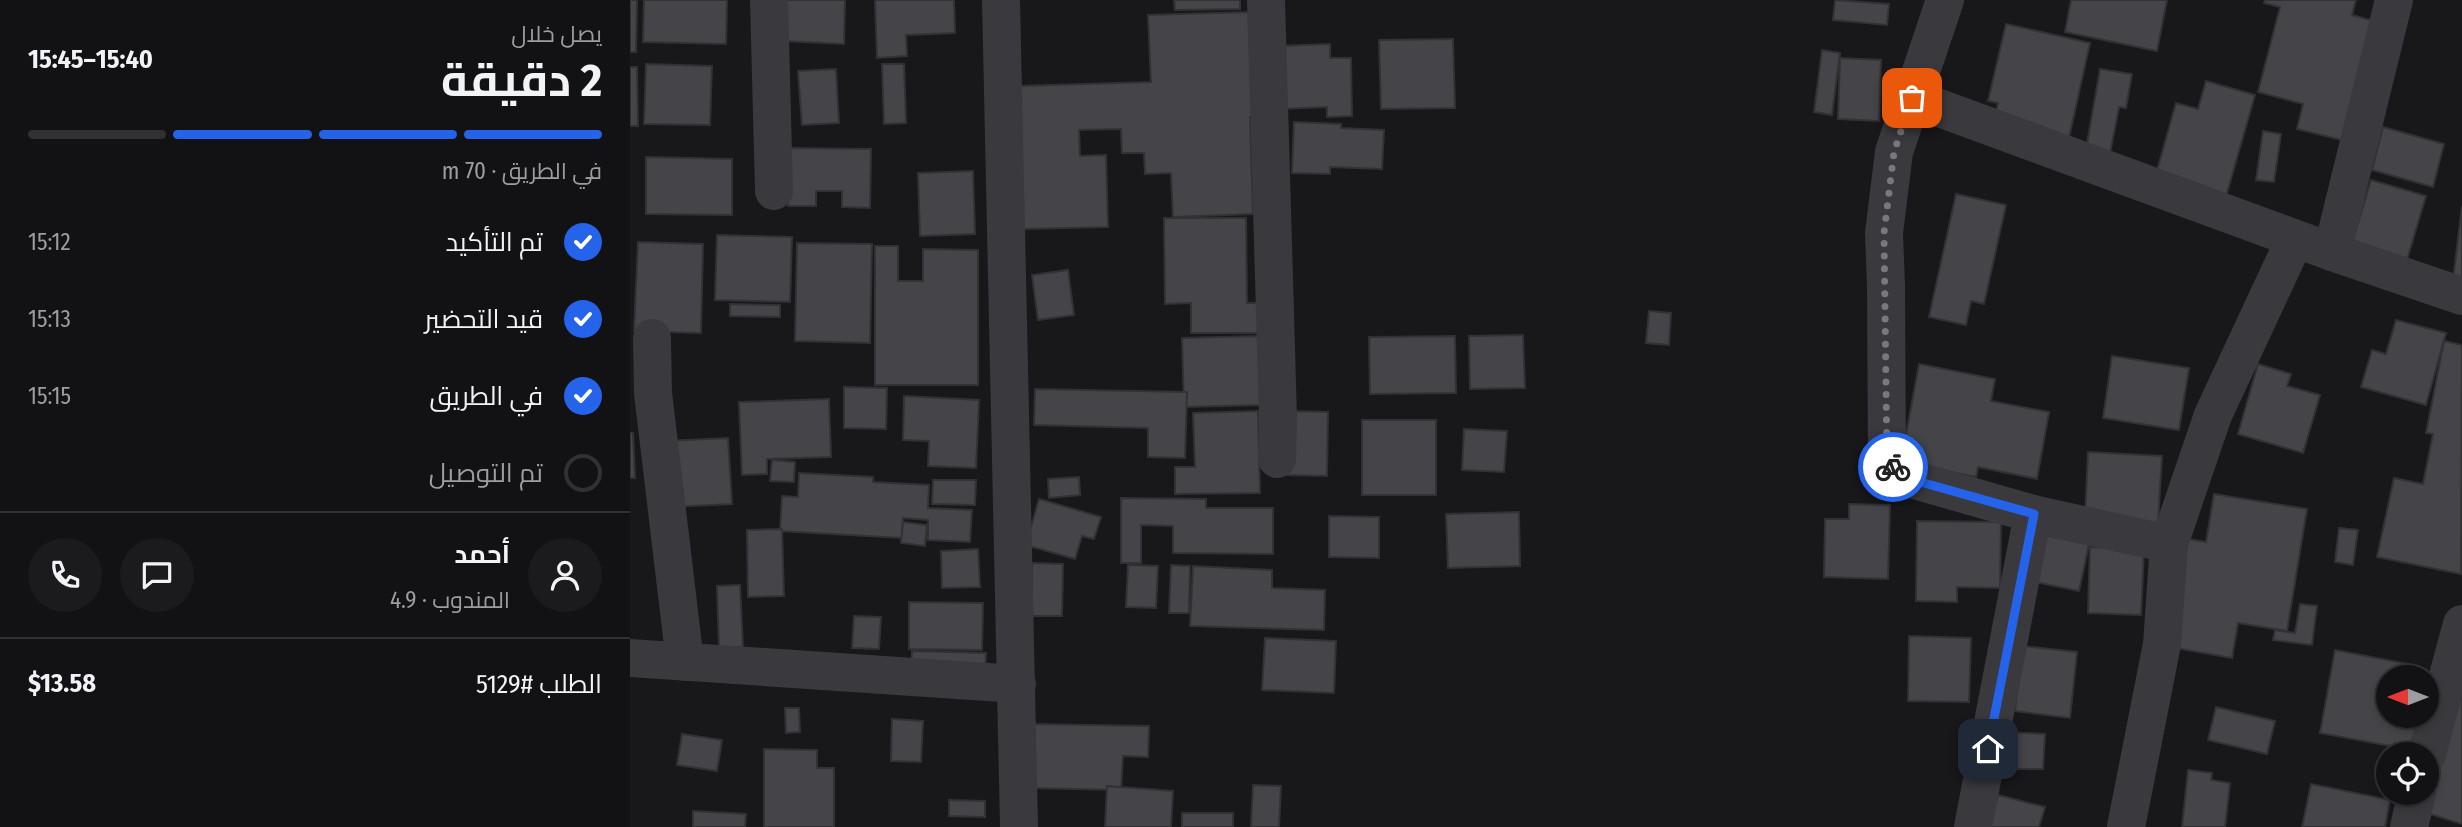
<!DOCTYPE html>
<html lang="ar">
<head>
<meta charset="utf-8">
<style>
  :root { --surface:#121113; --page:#1b1a1c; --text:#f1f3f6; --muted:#9c9da0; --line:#313133; --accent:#2563eb }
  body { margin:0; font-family:"Fira Sans Condensed",Cairo,sans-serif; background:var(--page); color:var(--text); direction:rtl; height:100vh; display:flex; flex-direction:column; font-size:26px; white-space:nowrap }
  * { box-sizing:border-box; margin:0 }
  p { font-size:23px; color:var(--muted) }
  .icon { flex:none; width:38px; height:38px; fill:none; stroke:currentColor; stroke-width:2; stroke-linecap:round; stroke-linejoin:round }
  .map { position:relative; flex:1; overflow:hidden; direction:ltr }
  .drawer { display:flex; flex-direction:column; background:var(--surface); width:630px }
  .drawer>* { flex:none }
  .needle { width:46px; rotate:270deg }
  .fabs { position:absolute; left:1746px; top:665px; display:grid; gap:14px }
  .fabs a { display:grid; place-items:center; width:63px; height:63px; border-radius:50%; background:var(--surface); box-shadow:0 4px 10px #0003,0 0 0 2px var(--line); font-size:35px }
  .pin { position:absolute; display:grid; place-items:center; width:60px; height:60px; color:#fff; margin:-30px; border-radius:14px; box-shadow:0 4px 10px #0006 }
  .courier { position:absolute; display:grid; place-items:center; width:70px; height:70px; margin:-35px; border:5px solid #2563eb; border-radius:50%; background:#fff; color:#222; box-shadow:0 2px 9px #0007 }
  .head em { font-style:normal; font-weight:700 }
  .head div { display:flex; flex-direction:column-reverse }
  .head { display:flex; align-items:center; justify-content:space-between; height:119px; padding:0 28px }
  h1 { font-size:46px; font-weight:700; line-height:52px }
  .bar { display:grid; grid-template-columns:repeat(4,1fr); gap:10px 7px; align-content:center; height:84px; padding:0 28px }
  .bar i { height:9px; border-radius:5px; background:var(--line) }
  .bar .on { background:var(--accent) }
  .bar p { grid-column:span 4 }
  .line { display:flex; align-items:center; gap:18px; padding:0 28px; border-top:2px solid var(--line) }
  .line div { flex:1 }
  .round { display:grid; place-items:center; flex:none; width:74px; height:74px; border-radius:37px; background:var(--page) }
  ol { padding:0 28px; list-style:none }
  li { display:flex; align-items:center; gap:21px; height:77px }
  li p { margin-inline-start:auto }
  li .icon { padding:7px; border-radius:50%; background:var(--accent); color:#fff; stroke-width:4 }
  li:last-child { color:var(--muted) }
  li i { width:38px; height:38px; border:4px solid var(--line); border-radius:50% }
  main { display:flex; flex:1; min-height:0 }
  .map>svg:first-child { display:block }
  .building { fill:#454549; stroke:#323235; stroke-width:2 }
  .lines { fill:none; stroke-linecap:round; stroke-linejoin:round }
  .minor { stroke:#39393e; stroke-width:38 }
  .done { stroke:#787980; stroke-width:7; stroke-dasharray:0 12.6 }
  .route { stroke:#2563eb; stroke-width:9 }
</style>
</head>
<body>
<main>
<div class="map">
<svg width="1832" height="827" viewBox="0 0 1832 827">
  <rect width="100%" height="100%" fill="#181719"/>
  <g class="building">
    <path d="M0,0H7L6,52H0Z"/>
    <path d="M14,0H97L96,44L13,42Z"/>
    <path d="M155,0H215L214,44L154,41Z"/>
    <path d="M245,0H324L325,33L276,35L277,56L247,58Z"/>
    <path d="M544,0H610V9L545,10Z"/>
    <path d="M1205,0L1259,4L1257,25L1203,20Z"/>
    <path d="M1441,0H1537L1527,51L1435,32Z"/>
    <path d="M1635,0H1726L1722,15L1744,21L1712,140L1667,129L1673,104L1628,92L1650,7L1634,3Z"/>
    <path d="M621,12L624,117H620L623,214L543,217L541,173L515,174L514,153H492L491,129L449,130L450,156L476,155L478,227L393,229L389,86L521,82L518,15Z"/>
    <path d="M1376,24L1460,43L1438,142L1363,125L1368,103L1358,101Z"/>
    <path d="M823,39L825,108L751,109L749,40Z"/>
    <path d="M700,44V58H721L722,116L697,117V107L651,109L648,46Z"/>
    <path d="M1192,50L1210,53L1202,115L1184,112Z"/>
    <path d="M1210,58L1251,60L1249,121L1208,119Z"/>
    <path d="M16,64L82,66L80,125L14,124Z"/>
    <path d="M252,64H274L276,123L254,124Z"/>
    <path d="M0,67H7L8,126H0Z"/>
    <path d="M206,69L209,123L172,125L168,71Z"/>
    <path d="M1470,69L1502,74L1496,108L1489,107L1479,159L1455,155Z"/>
    <path d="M1576,81L1625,95L1595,200L1524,181L1546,103L1568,109Z"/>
    <path d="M664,122L711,124V128L754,130L752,169L700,167V174L662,173Z"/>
    <path d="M1753,127L1814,144L1803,187L1742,170Z"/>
    <path d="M1633,131L1651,134L1644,182L1626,180Z"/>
    <path d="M159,148L241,149L240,208L212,207V191H186V206H158Z"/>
    <path d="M16,157L102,159V215L16,214Z"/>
    <path d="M343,171L345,234L290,236L288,173Z"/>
    <path d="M1741,180L1796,196L1776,263L1721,246Z"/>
    <path d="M1326,194L1376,205L1354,304L1341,301L1336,325L1299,317Z"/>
    <path d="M1832,206V281L1823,280Z"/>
    <path d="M534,218H616L617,303H628V333H561V303L535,304Z"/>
    <path d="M87,235L162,237L160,302L85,300Z"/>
    <path d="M8,242L73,244L71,333L4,331Z"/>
    <path d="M167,243L242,244L240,343L165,341Z"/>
    <path d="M245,246H268V281H293V249L348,250V385H245Z"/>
    <path d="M438,270L444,315L408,320L402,275Z"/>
    <path d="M100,304L150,305V317L100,316Z"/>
    <path d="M1019,311L1041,313L1039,345L1016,343Z"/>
    <path d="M1766,320L1816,333L1796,405L1731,387L1742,350L1756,354Z"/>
    <path d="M893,335L895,388L840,389L839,336Z"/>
    <path d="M628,336L631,405L554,407L552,338Z"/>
    <path d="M825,336L826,393L740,394L739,337Z"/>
    <path d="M1814,341L1832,345L1831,574L1747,557L1764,478L1793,484L1803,434L1796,433Z"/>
    <path d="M1482,356L1559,368L1549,430L1473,418Z"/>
    <path d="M1289,364L1365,379L1361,401L1419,412L1407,479L1348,467L1346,477L1271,462Z"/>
    <path d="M1628,364L1661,374L1657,386L1690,395L1673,453L1608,434Z"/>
    <path d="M214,387L257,388L256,429L214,428Z"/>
    <path d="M405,389L557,392L555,458L518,457V428L404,425Z"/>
    <path d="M274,396L349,400L346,468L298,466L299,441L273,440Z"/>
    <path d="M199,399L201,457L137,459V474L112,475L109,402Z"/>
    <path d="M628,411L630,493L545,494V467H565L563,413Z"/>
    <path d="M655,411L698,412L697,476L654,475Z"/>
    <rect x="732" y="420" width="74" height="75"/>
    <path d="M834,429L877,431L874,472L832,470Z"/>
    <path d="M0,433H3L5,478H0Z"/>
    <path d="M98,438L102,504L40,507L36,441Z"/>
    <path d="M1458,452L1532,456L1528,523L1455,519Z"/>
    <path d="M142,460L165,462L164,482L140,481Z"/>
    <path d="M169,473L243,477V482L299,485L298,508L342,510L340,542L298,540V520L273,518L272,538L150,531L152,496L168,497Z"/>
    <path d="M449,477L450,495L419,498L418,479Z"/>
    <path d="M303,480H346L345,505L302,504Z"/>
    <path d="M1584,494L1677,509L1657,631L1608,623L1602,658L1540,647L1558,539L1576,542Z"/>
    <path d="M491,498L576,499V508H643V554L543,553V526L511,525V563H491Z"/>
    <path d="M409,499L471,517L464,539L452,536L445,559L396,545Z"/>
    <path d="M1219,504L1260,505L1258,579L1194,577L1195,519H1219Z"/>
    <path d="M889,512L890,566L818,568L816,514Z"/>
    <path d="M699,516L749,517V558L699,557Z"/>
    <path d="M1287,521L1371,522L1370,588L1327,587V602L1286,601Z"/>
    <path d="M273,522L297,525L295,546L271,543Z"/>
    <path d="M1709,528L1728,530L1723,565L1705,562Z"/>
    <path d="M152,529L154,596L118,597L117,530Z"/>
    <path d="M1415,535L1459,544L1449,591L1405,582Z"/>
    <path d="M1460,547L1514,549L1511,615L1458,613Z"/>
    <path d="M348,549L350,587L312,588L311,551Z"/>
    <path d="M402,563L433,564L432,616H401Z"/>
    <path d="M498,565L528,566L526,608L496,607Z"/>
    <path d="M541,565L560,566L559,613H539Z"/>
    <path d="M563,566L642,570V588L695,590L694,630L560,626Z"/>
    <path d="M110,585L113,647L89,648L87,586Z"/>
    <path d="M279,602L353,603L352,650L279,649Z"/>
    <path d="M1670,604L1687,606L1682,645L1643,640L1645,630L1665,633Z"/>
    <path d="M224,616L251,617L249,649L222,648Z"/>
    <path d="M1279,636L1341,638L1339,702L1278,701Z"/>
    <path d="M635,638L706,641L704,693L632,690Z"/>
    <path d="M1392,646L1447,652L1440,718L1385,711Z"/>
    <path d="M1705,650L1778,664L1776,677H1759V716H1789L1782,750L1690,733Z"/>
    <path d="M282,651L356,653L355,676L281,674Z"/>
    <path d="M1832,665V824L1787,810L1797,793V777Z"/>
    <path d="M1586,707L1645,721L1637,754L1578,740Z"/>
    <path d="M155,708H169L170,732L156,733Z"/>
    <path d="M262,719L293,721L291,762L261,761Z"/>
    <path d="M400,724L519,726L518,757L493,756L491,790L399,788Z"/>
    <path d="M1375,732L1415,734L1413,769H1373Z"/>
    <path d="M52,734L92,740L87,771L47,765Z"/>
    <path d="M134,749L187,750V768H204V827H134Z"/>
    <path d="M1558,770L1582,773L1581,780L1600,783L1595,827H1552Z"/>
    <path d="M1681,784L1760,800L1755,827H1672Z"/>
    <path d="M623,785L651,786L649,827H621Z"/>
    <path d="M477,786L543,791L541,827H475Z"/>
    <path d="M1368,795L1415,807L1409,827H1359Z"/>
    <path d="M319,800L355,801V817L319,816Z"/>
    <path d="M63,811L116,814L115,827H63Z"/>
    <rect x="552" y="813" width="51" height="14"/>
  </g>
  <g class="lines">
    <g class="minor">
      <path d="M139,0L144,191"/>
      <path d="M371,0L389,827"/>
      <path d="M636,0L648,418L647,459"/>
      <path d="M1315,0L1264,152L1254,233L1256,286L1257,463L1288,481L1403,514L1539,544"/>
      <path d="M1282,98L1702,252L1832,296"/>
      <path d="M1702,252L1764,0"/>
      <path d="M22,338L23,393L55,662"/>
      <path d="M0,658L387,684"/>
      <path d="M1797,754L1832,624"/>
      <path d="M1343,827L1403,514"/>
      <path d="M1496,827L1532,644L1539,544L1583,415L1665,239"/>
      <path d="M1779,827L1787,793"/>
    </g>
  </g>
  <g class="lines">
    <path class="done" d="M1263,467L1257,463L1254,233L1264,152L1282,98"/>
    <path class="route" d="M1263,467L1287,481L1404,514L1358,749"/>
  </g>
</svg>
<div class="fabs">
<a><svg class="needle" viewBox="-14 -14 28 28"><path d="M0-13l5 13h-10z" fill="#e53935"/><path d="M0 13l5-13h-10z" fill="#9c9da0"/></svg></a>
<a><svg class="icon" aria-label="locate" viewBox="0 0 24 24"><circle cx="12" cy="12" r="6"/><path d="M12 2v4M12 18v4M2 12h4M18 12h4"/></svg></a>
</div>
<div class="pin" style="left:1282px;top:98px;background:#ea580c"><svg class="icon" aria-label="bag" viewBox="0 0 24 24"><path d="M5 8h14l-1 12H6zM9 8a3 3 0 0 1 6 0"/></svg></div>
<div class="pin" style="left:1358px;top:749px;background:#1f2937"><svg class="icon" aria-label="home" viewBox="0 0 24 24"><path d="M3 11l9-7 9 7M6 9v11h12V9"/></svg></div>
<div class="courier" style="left:1263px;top:467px"><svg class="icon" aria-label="bike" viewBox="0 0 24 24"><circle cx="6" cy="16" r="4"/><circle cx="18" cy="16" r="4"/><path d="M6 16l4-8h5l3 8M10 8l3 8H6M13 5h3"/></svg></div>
</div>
<section class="drawer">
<div class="head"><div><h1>2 دقيقة</h1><p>يصل خلال</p></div><em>15:40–15:45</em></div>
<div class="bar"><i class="on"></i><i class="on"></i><i class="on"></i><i></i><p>في الطريق · 70 m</p></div>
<ol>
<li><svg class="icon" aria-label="check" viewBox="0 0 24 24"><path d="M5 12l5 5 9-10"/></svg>تم التأكيد<p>15:12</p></li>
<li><svg class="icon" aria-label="check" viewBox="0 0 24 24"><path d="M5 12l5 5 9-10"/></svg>قيد التحضير<p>15:13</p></li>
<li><svg class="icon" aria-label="check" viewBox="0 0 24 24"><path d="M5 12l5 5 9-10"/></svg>في الطريق<p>15:15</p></li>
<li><i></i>تم التوصيل</li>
</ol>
<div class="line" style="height:126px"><a class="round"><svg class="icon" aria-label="person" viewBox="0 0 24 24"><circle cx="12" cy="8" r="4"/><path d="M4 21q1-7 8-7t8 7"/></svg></a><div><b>أحمد</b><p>المندوب · 4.9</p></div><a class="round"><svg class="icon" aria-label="chat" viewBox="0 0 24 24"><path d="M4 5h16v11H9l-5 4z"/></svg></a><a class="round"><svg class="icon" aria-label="phone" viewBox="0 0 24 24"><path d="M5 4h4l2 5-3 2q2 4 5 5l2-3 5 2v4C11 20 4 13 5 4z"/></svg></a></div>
<div class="line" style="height:91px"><div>الطلب #5129</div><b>$13.58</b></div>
</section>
</main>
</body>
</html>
